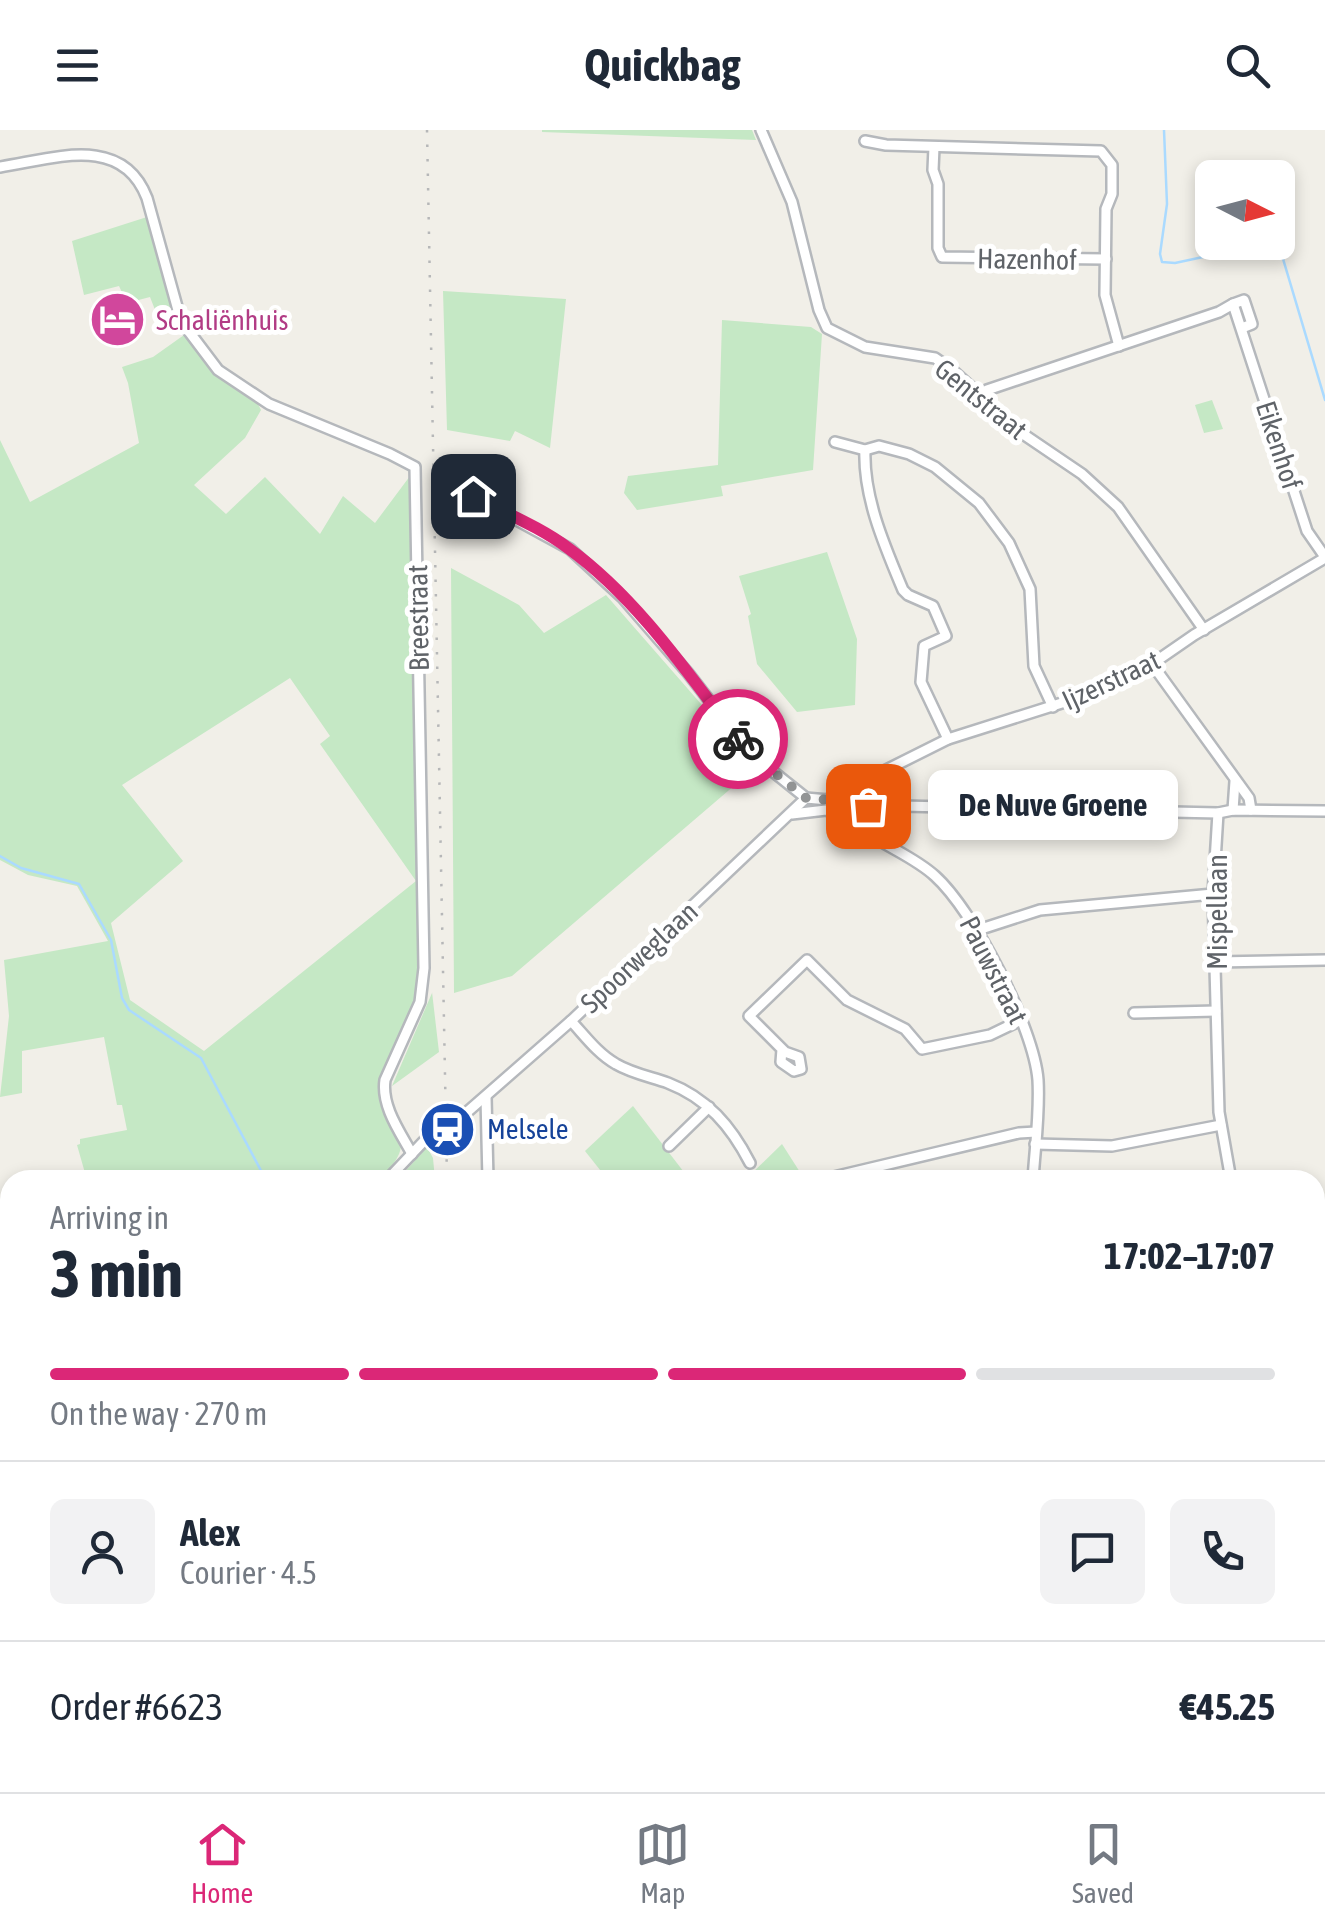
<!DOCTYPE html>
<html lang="en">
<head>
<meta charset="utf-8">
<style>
  :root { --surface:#fff; --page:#f2f2f3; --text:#1f2937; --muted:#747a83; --line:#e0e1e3; --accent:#db2777 }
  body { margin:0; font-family:"Asap Condensed",sans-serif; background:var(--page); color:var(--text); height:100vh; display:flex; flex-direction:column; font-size:38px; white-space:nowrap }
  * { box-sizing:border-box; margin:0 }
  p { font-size:32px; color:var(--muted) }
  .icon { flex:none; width:55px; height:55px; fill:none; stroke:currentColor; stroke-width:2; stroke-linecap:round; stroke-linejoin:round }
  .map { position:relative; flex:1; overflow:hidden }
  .details { position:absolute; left:0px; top:1040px; width:1325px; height:622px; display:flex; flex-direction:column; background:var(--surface); border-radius:30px 30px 0 0; box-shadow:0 5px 15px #0003 }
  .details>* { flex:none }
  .needle { width:65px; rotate:96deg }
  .tools { position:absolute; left:1195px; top:30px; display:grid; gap:20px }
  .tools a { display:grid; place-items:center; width:100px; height:100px; border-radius:15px; background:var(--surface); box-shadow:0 5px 15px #0003; font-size:50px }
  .pin { position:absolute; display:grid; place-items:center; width:85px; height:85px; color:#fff; margin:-42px; border-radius:20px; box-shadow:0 5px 15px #0006 }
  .courier { position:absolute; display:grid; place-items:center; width:100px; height:100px; margin:-50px; border:8px solid #db2777; border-radius:50%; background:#fff; color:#222; box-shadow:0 2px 12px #0007 }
  .bubble { position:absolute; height:70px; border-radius:15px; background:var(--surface); box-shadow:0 5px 15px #0003; font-size:32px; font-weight:700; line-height:70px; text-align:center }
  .headline em { font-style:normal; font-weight:700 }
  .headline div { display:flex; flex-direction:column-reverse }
  .headline { display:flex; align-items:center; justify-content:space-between; height:170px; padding:0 50px }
  h1 { font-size:65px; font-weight:700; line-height:75px }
  .bar { display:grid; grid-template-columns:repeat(4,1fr); gap:15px 10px; align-content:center; height:120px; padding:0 50px }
  .bar i { height:12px; border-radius:8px; background:var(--line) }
  .bar .active { background:var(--accent) }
  .bar p { grid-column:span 4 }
  .line { display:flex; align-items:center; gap:25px; padding:0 50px; border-top:2px solid var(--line) }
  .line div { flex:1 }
  .round { display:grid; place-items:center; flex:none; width:105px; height:105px; border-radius:15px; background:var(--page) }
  header { display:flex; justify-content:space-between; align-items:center; height:130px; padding:0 50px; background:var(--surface); font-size:45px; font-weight:700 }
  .dock { display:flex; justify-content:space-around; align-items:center; height:140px; border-top:2px solid var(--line); background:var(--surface); font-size:28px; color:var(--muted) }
  .dock a { display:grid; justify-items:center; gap:5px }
  .dock .active { color:var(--accent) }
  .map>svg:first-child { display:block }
  .green { fill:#c5e8c5; fill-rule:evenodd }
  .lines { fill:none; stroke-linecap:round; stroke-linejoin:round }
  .stream { stroke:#aadaff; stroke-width:2.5 }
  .minor-casing { stroke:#b5b8bc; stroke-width:14 }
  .minor { stroke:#fff; stroke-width:9 }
  .rail { stroke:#b6b7b8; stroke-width:2.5; stroke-dasharray:2.5 12; stroke-linecap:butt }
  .done { stroke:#929495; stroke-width:10; stroke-dasharray:0 18 }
  .route { stroke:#db2777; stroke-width:12 }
  .labels { text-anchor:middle; stroke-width:10; stroke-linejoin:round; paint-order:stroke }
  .street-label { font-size:28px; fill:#5f6368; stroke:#fff }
  .hotel-label { font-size:28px; fill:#b23c85; stroke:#fff; text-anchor:start }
  .transit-label { font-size:28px; fill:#164399; stroke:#fff; text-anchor:start }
</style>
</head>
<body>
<header><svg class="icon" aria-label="menu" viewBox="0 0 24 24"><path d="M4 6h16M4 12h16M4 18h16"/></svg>Quickbag<svg class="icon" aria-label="search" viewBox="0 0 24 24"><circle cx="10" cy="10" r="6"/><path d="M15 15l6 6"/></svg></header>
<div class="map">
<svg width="1325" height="1662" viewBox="0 0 1325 1662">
  <rect width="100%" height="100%" fill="#f1efe8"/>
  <g class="green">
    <path d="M542,0H752L756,10L542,2Z"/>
    <path d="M147,87L174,184L159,190L150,167L127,173L119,156L84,165L72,111Z"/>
    <path d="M443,161L566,169L550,318L515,301L510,311L447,300Z"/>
    <path d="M722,190L811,197L822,204L813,340L721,356L723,366L637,380L624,363L628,346L718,335Z"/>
    <path d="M184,205L219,246L258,274L261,280L245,308L194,355L226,384L265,347L320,404L343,366L375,393L410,346L419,750L418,864L378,956C380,1005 428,1002 379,1050H87L77,1015L80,1014V1009L127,1000L122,975H117L104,907L22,921V963L0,967L9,886L4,830L108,811L77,756L28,745L0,730V310L30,372L139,313L128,253L122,237L153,227ZM290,548L330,606L320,614L416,751L204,921L130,870L111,793L183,731L122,655Z"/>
    <path d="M1212,270L1223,299L1204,303L1195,275Z"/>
    <path d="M827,422L857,509L855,575L797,582L757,534L748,486L751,484L739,446Z"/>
    <path d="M451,438L519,475L544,503L606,465L756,637L512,846L454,863Z"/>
    <path d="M432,862L439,922L392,956L432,863Z"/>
    <path d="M633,976L690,1050H608L585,1021Z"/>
    <path d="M782,1014L805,1050H745Z"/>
    <path d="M427,1017L433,1028L435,1050H402L400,1047Z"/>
    <path d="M10,1140V1241L0,1243V1141Z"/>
    <path d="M1325,1155V1470L1315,1474V1156Z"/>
    <path d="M10,1442V1652L88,1653L87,1662H0V1448Z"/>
    <path d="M656,1653V1652L837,1653L825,1662H643Z"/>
    <path d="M1018,1653V1658L1005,1662H868L864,1653Z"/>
  </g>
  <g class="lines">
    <g class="stream">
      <path d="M1164,0L1167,74L1160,124L1162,132L1175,133L1273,112"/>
      <path d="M1278,112L1325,270"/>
      <path d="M0,726L21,738L79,754L111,810L122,868L129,880L201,928L266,1050"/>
      <path d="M1315,1300L1325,1305"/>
      <path d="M1315,1474L1325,1469"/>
      <path d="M0,1611L10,1614"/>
    </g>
    <defs>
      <g id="minor">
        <path d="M761,0L792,72L819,180L827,198L865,217L935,228L951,239L1023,304L1082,344L1118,377L1204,500"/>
        <path d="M865,11L886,15L1101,21L1112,35V64L1106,79L1105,165L1119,216"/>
        <path d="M934,17L933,40L938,54V118L942,127L1106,129"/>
        <path d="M0,37C53,29 122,3 147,68L181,191L218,240L269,274L390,324L415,337L424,838L420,872L385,950C381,976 400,1002 412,1024"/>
        <path d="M1233,174L1244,170L1252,194L1242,198"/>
        <path d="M981,265L987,260L1219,182L1233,174L1307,401L1325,427"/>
        <path d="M835,312L865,320L879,316L909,324L935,337L979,373L1009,413L1030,459L1034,536L1053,577"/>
        <path d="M865,320C863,367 885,417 903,460L908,465L933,476L946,506L924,516L921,552L948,609"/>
        <path d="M445,351L570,419L622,467L688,543L751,624L806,668L828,670"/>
        <path d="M1152,534L1249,668L1251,680"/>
        <path d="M851,664L882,642L948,609L1087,565L1152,534L1194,505L1325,428"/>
        <path d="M828,670L840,660L851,664"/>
        <path d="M854,675L1218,683L1233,680L1325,681"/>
        <path d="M1233,680L1235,651"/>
        <path d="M1218,683L1213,764L1219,982L1231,1050"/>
        <path d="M792,684L826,680L841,686L847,685"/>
        <path d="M847,685C870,712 909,722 935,746C974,781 1034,898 1038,950C1040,983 1035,1017 1033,1050"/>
        <path d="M978,800L1040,780L1213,764"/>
        <path d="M1216,832L1325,830"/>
        <path d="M1134,883L1216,881"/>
        <path d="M571,891C585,906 598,924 616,934C631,943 651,947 668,953C707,968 731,996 750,1033"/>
        <path d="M782,919L781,932L794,941L801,939L799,927L785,922L749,886L807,830L847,870L905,899L922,919L990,905L1021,890"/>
        <path d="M486,967L488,1050"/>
        <path d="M1035,1014L1112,1016L1221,995"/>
        <path d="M669,1016L709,977"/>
        <path d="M387,1050L425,1010L458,990L571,891L806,668"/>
        <path d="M821,1050L1019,1003L1036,1002"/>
        <path d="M0,1135H10"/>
        <path d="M1315,1146L1325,1144"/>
        <path d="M1315,1558L1325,1586"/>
        <path d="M498,1652L500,1662"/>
        <path d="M93,1662L94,1652"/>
        <path d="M1088,1662L1089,1652"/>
        <path d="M1282,1662L1325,1653"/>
      </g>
    </defs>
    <use href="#minor" class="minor-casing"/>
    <use href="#minor" class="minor"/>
    <g class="rail">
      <path d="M427,0L447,1050"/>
      <path d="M458,1652V1662"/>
      <path d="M481,1652L483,1662"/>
    </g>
  </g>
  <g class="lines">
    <path class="done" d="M738,609L751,624L806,668L828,670L835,661L845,660L854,668V675L868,676"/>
    <path class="route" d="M473,366C505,383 540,397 568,418C636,467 688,543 738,609"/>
  </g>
  <defs>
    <symbol id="hotel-disc" viewBox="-11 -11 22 22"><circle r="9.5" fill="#d1479c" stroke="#fff"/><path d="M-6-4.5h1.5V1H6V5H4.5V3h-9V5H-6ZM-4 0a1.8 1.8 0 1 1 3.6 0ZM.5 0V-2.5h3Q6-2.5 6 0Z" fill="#fff"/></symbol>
    <symbol id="station-disc" viewBox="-11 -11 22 22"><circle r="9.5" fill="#1a4fb4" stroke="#fff"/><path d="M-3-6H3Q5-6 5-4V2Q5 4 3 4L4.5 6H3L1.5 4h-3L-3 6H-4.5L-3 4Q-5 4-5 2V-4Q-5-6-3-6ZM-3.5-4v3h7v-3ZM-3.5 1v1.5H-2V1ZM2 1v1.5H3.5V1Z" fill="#fff"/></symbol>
  </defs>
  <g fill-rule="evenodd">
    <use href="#hotel-disc" x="86" y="158" width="63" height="63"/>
    <use href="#station-disc" x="416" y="968" width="63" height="63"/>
  </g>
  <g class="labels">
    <g class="street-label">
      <text transform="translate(1027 129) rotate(1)" y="10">Hazenhof</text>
      <text transform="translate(981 269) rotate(39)" y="10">Gentstraat</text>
      <text transform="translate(1279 315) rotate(72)" y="10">Eikenhof</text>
      <text transform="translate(418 488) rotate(-91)" y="10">Breestraat</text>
      <text transform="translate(1111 550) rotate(-25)" y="10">Ijzerstraat</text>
      <text transform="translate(1217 782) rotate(-90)" y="10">Mispellaan</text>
      <text transform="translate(639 827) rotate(-43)" y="10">Spoorweglaan</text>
      <text transform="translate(994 840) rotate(63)" y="10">Pauwstraat</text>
    </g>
    <g class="hotel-label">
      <text x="156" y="200">Schaliënhuis</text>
    </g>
    <g class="transit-label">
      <text x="487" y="1009">Melsele</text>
    </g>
  </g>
</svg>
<div class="tools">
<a><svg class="needle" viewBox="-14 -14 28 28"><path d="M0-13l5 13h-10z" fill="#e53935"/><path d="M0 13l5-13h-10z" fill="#747a83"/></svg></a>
</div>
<div class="pin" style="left:868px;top:676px;background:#ea580c"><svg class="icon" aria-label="bag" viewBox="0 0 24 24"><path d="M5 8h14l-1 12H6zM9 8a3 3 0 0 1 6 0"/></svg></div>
<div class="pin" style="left:473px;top:366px;background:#1f2937"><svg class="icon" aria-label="home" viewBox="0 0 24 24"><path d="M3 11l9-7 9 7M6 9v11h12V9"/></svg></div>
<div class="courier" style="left:738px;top:609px"><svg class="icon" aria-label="bike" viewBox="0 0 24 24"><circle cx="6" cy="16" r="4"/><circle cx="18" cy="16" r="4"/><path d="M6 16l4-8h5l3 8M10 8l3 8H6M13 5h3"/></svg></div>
<div class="bubble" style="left:928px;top:640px;width:250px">De Nuve Groene</div>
<section class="details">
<div class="headline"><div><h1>3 min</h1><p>Arriving in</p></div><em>17:02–17:07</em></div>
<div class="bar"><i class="active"></i><i class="active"></i><i class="active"></i><i></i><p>On the way · 270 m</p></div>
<div class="line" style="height:180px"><a class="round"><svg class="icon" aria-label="person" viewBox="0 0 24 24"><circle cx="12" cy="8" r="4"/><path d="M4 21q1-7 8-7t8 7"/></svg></a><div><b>Alex</b><p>Courier · 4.5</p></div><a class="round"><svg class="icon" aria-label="chat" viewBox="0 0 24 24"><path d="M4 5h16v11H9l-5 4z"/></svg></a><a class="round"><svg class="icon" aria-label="phone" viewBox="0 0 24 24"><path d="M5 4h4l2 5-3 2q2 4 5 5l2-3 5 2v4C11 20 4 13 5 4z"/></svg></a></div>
<div class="line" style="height:130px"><div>Order #6623</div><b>€45.25</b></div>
</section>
</div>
<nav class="dock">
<a class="active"><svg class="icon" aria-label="home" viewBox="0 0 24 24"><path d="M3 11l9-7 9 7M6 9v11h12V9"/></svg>Home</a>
<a><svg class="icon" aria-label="map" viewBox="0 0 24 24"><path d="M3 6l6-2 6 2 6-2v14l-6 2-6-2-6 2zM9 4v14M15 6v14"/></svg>Map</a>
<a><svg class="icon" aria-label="saved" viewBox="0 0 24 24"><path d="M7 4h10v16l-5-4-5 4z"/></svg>Saved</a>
</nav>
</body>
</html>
